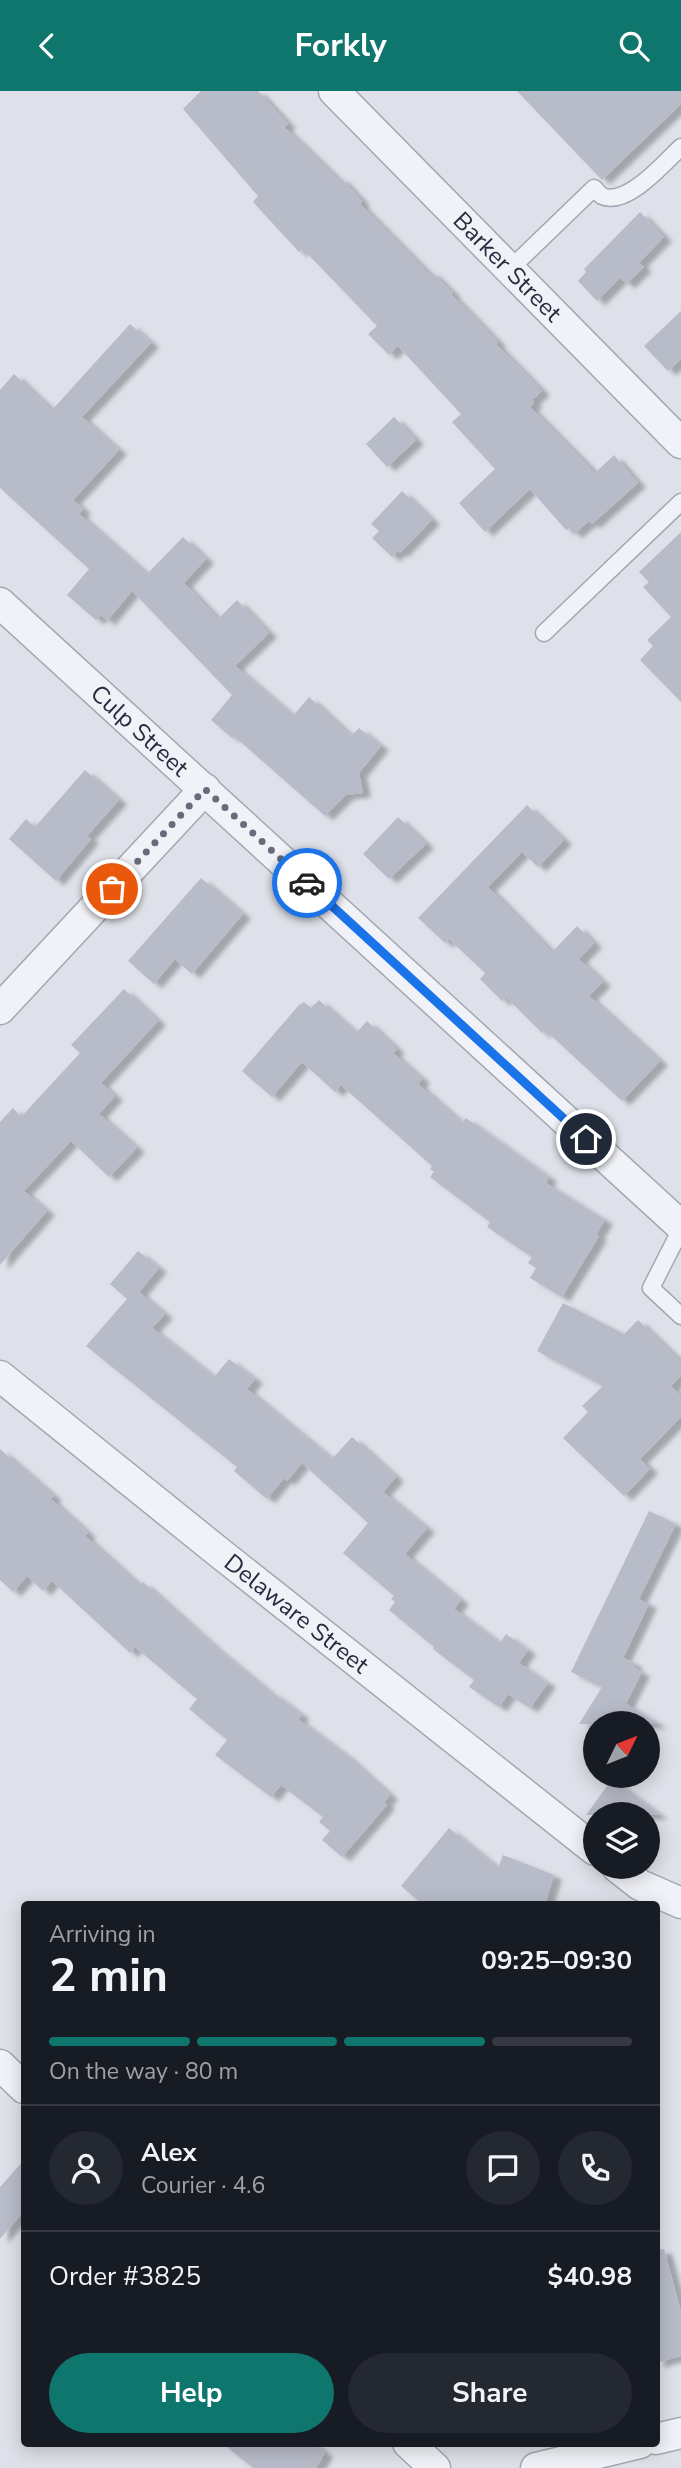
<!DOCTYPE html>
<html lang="en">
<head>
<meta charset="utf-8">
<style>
  :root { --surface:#171b24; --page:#242831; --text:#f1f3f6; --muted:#9ea1a6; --line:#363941; --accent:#0f766e }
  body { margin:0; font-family:"Nunito Sans",sans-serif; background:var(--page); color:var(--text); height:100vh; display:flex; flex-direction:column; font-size:26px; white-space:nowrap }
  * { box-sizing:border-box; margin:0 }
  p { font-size:23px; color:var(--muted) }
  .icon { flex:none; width:38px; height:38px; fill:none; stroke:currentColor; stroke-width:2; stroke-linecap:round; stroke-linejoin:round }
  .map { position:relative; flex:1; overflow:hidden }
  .sheet { position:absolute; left:21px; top:1810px; width:639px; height:546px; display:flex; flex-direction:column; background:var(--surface); border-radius:7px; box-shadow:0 4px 18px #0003 }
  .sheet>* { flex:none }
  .needle { width:46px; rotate:47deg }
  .tools { position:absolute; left:583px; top:1620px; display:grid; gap:14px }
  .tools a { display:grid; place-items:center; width:77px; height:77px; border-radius:50%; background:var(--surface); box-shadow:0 4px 18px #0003; font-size:35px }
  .pin { position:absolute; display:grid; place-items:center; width:60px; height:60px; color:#fff; margin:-30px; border:4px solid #fff; border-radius:50%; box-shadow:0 2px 7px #0007 }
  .courier { position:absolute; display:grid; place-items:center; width:70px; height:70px; margin:-35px; border:5px solid #1a73e8; border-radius:50%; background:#fff; color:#222; box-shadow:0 2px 9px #0007 }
  .summary em { font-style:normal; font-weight:700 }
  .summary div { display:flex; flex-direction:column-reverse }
  .summary { display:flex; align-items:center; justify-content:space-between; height:119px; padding:0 28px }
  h1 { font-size:46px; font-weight:700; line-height:52px }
  .bar { display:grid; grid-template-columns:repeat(4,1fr); gap:10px 7px; align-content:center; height:84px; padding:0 28px }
  .bar i { height:9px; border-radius:5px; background:var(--line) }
  .bar .selected { background:var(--accent) }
  .bar p { grid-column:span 4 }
  .line { display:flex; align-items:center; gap:18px; padding:0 28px; border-top:2px solid var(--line) }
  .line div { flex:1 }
  .round { display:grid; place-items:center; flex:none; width:74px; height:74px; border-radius:37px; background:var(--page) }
  .button { display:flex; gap:14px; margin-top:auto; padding:14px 28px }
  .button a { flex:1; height:80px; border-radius:42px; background:var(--accent); color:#fff; font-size:28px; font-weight:700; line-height:80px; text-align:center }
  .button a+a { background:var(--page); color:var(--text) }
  header { display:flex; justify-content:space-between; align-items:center; height:91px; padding:0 28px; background:var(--accent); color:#fff; font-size:32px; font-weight:700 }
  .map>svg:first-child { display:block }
  .building { fill:#b8bcc9; filter:url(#shadow) }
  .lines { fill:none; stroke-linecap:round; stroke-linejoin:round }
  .lane-casing { stroke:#a3a7b3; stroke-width:19 }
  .street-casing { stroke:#a3a7b3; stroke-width:33 }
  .lane { stroke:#f1f2f7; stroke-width:16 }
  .street { stroke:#f1f2f7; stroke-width:30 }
  .done { stroke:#666c7c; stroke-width:7; stroke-dasharray:0 12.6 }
  .route { stroke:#1a73e8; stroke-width:9 }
  .labels { text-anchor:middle; stroke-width:5; stroke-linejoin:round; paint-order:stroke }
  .street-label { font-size:24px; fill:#262d41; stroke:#edf0f6 }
</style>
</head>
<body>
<header><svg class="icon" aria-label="back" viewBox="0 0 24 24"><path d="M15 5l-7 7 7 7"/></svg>Forkly<svg class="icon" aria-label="search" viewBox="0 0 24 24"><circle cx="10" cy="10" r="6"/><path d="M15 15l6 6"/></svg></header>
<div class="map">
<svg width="681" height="2377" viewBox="0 0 681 2377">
  <defs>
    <filter id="shadow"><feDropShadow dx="8" dy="4.5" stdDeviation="2" flood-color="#0004"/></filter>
  </defs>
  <rect width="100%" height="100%" fill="#dee1e9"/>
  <g class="building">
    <path d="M201,0H258L288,33L284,36L338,88L340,86L362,110L360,113L429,183L431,180L453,202L451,203L498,251L496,253L542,300L532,309L534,312L530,316L595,382L614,364L638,392L592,433L589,430L574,443L569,437L566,439L530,398L485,441L459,412L495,378L452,331L461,323L398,255L389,264L368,243L377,235L303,158L299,161L253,111L258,105L183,18Z"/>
    <path d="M517,0H681V13L602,89Z"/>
    <path d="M640,121L664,146L639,172L644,176L627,193L620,187L597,210L578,190L586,181L584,178Z"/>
    <path d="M681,220V268L668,280L644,255Z"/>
    <path d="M130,233L151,252L82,326L119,359L73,409L83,418L79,423L147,483L183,446L206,468L184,492L218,528L237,509L269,542L235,575L293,625L309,606L351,645L359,637L381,655L359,682L363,702L346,704L325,725L234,645L232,647L211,629L232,604L132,500L107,530L101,524L96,529L67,504L89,478L0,397V299L14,283L52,319Z"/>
    <path d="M394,326L416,349L387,376L366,353Z"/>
    <path d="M402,400L432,429L400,462L398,460L392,466L372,447L379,440L371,433Z"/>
    <path d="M681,441V611L640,569L653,555L647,549L671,526L643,496L649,491L639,481Z"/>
    <path d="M85,679L119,709L87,745L91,748L56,790L9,748L26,728L35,736Z"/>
    <path d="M527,714L564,749L538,776L522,761L488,796L552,861L577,835L594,852L579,868L603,891L589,905L660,970L622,1010L545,939L542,942L506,906L502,910L480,888L485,882L449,848L445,852L418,827Z"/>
    <path d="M398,726L426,753L389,788L363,763Z"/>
    <path d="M201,787L243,823L192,883L175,868L154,893L128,870Z"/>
    <path d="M124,898L158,930L101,992L115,1005L99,1023L137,1057L109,1086L71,1050L24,1100L47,1120L0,1174V1031L13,1017L21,1026L80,962L71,954Z"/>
    <path d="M319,909L356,942L367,930L397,958L393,962L422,988L418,993L462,1032L466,1027L549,1086L546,1092L605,1129L596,1144L599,1145L562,1206L530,1187L536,1177L528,1172L532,1166L487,1136L490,1131L430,1086L434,1081L430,1078L432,1075L341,994L335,1001L302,971L272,1006L242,980L299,914L304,911L311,917Z"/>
    <path d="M138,1160L159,1177L139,1201L165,1223L152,1237L214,1286L229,1268L255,1288L247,1298L332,1368L352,1346L396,1386L383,1401L427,1437L405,1463L461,1509L454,1518L500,1552L506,1543L528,1559L519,1572L548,1592L530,1617L508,1603L499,1616L469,1596L474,1589L433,1558L434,1556L389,1519L395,1511L391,1508L394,1505L343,1462L368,1432L302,1372L287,1390L284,1387L267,1408L234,1380L237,1376L86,1255L127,1208L110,1193Z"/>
    <path d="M563,1212L624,1243L638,1229L681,1271V1285L671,1295L681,1305V1326L640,1368L650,1378L624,1405L563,1347L588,1321L582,1315L603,1295L537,1260Z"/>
    <path d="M0,1358L54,1405L51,1408L88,1442L85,1445L139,1494L143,1491L215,1556L272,1603L273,1602L302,1624L298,1628L346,1664L390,1704L384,1711L387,1714L342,1766L322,1749L330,1740L319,1731L323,1726L281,1694L271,1706L215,1664L227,1649L189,1618L197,1608L135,1556L130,1562L52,1490L43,1500L27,1485L13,1501L0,1489Z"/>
    <path d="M649,1420L676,1433L639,1508L649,1513L623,1567L635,1572L633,1576L642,1581L626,1613L659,1633H579L602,1596L571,1581Z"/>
    <path d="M612,1688L660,1724H586Z"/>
    <path d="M449,1737L498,1777L503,1764L554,1784L545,1813H422L401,1795Z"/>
    <path d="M24,2069V2120L0,2148V2096Z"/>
    <path d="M664,2158L681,2220V2265L656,2272V2159Z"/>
    <path d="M222,2352H314L325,2362L316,2377H253Z"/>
  </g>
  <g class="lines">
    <defs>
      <g id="lane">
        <path d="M510,178L594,97C597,100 599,103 602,105C627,116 665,71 681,56"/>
        <path d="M544,542L681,411"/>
        <path d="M681,1138L651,1197L681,1225"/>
      </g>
      <g id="street">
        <path id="s1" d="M334,0L681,352"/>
        <path id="s2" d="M0,512L681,1135"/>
        <path d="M0,918L205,698"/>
        <path id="s3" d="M0,1285L221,1463L595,1759"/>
        <path d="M617,1776L640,1794L681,1812"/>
        <path d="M0,1974L24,1997"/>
        <path d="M656,2348L681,2342"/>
        <path d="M408,2352L435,2377"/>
        <path d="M536,2377L640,2352"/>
      </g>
    </defs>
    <use href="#lane" class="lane-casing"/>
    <use href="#street" class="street-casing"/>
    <use href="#lane" class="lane"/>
    <use href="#street" class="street"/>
  </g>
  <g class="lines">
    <path class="done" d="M112,798L205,698L307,792"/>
    <path class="route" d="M307,792L586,1048"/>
  </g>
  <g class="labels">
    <g class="street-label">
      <text dy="8" stroke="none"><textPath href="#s1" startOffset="247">Barker Street</textPath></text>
      <text dy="8" stroke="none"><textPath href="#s2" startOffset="189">Culp Street</textPath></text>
      <text dy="8" stroke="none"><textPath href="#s3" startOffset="380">Delaware Street</textPath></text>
    </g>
  </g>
</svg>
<div class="tools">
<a><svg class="needle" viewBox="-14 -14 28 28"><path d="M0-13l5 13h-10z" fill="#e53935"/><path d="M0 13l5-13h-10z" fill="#9ea1a6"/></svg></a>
<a><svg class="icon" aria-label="layers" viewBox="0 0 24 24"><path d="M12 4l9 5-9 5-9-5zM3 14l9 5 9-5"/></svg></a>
</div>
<div class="pin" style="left:112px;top:798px;background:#ea580c"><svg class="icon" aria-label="bag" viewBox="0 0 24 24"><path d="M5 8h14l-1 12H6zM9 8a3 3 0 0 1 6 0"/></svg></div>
<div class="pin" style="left:586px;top:1048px;background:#1f2937"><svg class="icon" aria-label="home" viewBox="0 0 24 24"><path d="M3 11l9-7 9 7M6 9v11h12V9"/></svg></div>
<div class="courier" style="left:307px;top:792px"><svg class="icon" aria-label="car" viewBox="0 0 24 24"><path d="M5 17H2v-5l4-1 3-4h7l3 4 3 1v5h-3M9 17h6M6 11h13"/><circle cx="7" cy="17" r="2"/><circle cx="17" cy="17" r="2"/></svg></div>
<section class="sheet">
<div class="summary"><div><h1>2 min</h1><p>Arriving in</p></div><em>09:25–09:30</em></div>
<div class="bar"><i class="selected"></i><i class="selected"></i><i class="selected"></i><i></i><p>On the way · 80 m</p></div>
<div class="line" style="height:126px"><a class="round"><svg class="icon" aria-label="person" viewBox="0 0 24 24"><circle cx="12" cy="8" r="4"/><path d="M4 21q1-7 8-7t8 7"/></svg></a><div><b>Alex</b><p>Courier · 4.6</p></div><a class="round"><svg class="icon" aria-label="chat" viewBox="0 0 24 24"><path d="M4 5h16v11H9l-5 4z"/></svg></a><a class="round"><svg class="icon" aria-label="phone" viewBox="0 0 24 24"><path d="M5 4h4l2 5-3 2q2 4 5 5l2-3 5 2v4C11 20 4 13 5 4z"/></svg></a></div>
<div class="line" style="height:91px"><div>Order #3825</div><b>$40.98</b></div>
<div class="button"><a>Help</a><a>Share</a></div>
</section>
</div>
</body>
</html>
